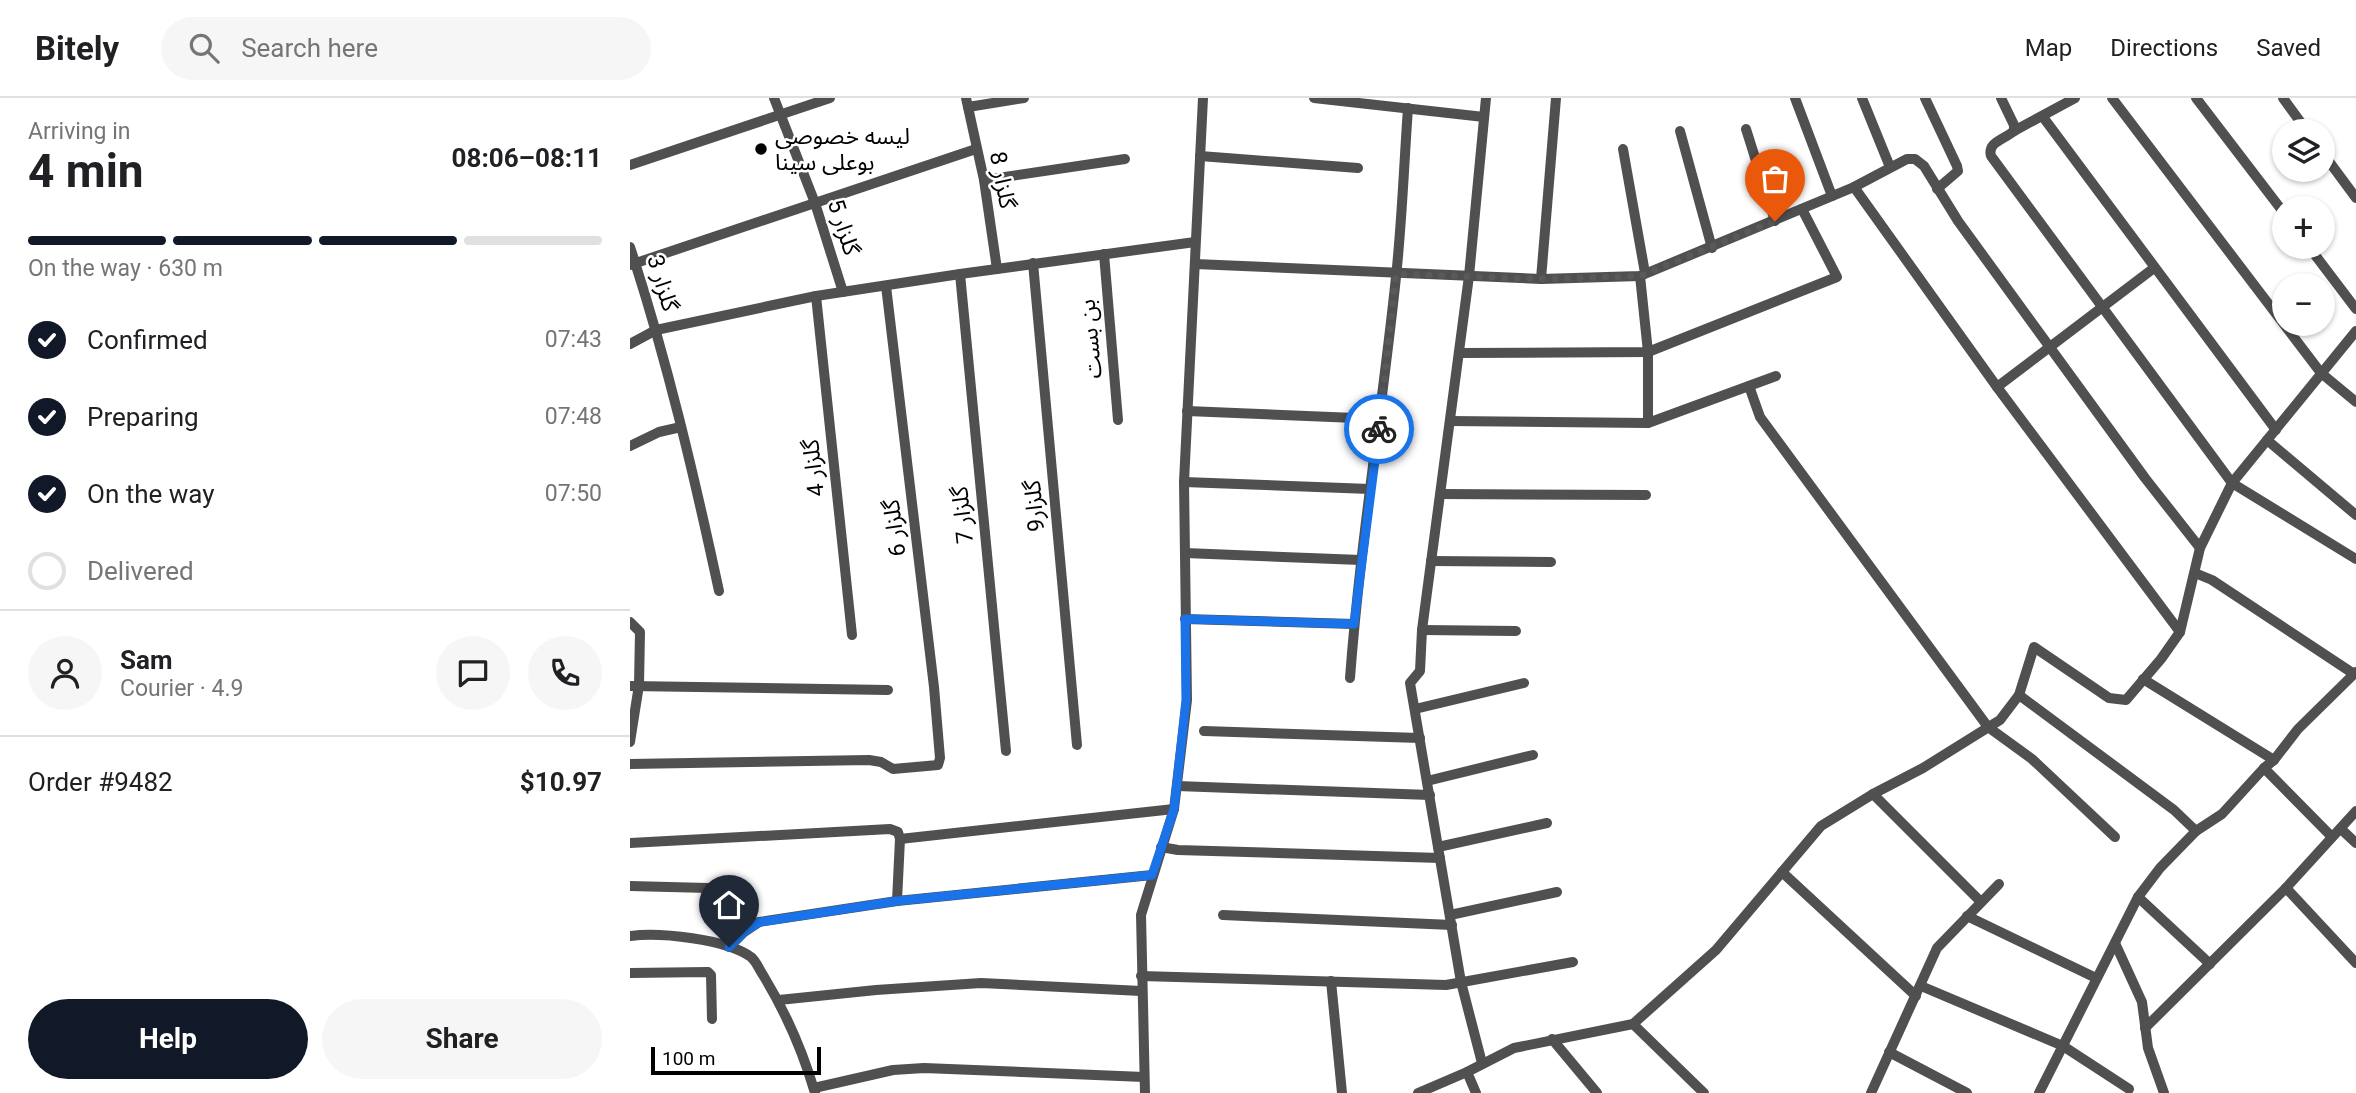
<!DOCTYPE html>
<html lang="en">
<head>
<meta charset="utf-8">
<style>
  :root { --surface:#fff; --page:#f6f6f6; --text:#202124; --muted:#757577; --line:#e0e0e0; --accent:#111827 }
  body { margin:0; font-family:Roboto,"Noto Sans Arabic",sans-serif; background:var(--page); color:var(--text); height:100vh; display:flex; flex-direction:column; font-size:26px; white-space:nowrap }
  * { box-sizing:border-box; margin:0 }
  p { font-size:23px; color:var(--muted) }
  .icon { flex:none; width:38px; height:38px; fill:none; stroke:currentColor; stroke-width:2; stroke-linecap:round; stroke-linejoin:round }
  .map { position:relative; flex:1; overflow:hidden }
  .panel { display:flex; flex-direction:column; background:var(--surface); width:630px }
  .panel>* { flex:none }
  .fabs { position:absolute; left:1642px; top:21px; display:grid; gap:14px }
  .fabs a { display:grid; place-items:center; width:63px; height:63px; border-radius:50%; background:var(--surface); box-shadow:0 2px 5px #0004; font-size:35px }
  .scale { position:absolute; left:21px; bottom:18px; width:170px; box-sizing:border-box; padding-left:7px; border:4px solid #000; border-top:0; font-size:19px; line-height:24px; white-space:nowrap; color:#000; -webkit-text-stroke:5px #fff; paint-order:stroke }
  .pin { position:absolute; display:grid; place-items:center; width:60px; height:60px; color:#fff; margin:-72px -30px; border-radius:50% 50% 50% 0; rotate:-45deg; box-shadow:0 0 7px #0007 }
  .pin .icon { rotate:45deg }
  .courier { position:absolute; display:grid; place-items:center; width:70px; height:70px; margin:-35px; border:5px solid #1a73e8; border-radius:50%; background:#fff; color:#222; box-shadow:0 2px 9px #0007 }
  .headline em { font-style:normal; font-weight:700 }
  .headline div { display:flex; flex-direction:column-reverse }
  .headline { display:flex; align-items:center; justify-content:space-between; height:119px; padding:0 28px }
  h1 { font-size:46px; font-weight:700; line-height:52px }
  .bar { display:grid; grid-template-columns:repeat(4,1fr); gap:10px 7px; align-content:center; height:84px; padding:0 28px }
  .bar i { height:9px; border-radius:5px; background:var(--line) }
  .bar .on { background:var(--accent) }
  .bar p { grid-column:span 4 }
  .line { display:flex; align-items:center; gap:18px; padding:0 28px; border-top:2px solid var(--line) }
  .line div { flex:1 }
  .round { display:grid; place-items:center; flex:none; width:74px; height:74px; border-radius:37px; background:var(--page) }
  ol { padding:0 28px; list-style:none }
  li { display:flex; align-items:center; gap:21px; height:77px }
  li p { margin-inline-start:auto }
  li .icon { padding:7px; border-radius:50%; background:var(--accent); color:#fff; stroke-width:4 }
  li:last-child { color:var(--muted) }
  li i { width:38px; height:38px; border:4px solid var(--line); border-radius:50% }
  .primary-button { display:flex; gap:14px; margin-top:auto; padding:14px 28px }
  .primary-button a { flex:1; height:80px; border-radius:42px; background:var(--accent); color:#fff; font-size:28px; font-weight:700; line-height:80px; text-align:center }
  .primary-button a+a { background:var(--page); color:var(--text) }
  header { display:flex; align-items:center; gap:42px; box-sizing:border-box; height:98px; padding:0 35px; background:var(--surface); border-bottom:2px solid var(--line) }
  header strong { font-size:33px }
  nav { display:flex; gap:38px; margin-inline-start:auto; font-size:24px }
  .search { width:490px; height:63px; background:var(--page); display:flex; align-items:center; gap:18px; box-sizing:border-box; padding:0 24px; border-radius:38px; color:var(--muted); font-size:26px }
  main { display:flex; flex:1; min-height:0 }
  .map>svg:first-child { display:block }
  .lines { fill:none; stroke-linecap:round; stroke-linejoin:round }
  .minor { stroke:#505050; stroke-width:10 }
  .done { stroke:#595959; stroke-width:7; stroke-dasharray:0 12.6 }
  .route { stroke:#1a73e8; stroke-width:9 }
  .poi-dot { fill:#000; stroke:#fff; stroke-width:2.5 }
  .labels { text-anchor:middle; stroke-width:5; stroke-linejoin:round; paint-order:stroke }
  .poi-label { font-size:23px; fill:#000; stroke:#fff; text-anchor:start }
  .street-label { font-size:23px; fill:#000; stroke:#fff }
</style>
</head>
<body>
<header>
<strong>Bitely</strong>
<div class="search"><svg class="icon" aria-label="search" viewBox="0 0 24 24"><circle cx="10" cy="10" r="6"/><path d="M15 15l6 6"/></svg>Search here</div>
<nav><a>Map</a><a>Directions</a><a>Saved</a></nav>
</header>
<main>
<section class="panel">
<div class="headline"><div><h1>4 min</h1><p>Arriving in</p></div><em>08:06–08:11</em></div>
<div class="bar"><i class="on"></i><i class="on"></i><i class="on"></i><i></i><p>On the way · 630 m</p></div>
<ol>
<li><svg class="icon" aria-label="check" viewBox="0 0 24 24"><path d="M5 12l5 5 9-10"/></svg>Confirmed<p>07:43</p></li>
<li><svg class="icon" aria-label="check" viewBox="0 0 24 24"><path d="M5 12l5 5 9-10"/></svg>Preparing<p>07:48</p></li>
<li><svg class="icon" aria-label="check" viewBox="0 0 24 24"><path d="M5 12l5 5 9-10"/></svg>On the way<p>07:50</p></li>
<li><i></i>Delivered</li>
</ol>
<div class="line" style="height:126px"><a class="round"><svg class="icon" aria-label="person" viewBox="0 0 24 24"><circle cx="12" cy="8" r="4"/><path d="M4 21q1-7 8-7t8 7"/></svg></a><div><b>Sam</b><p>Courier · 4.9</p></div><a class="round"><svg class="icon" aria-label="chat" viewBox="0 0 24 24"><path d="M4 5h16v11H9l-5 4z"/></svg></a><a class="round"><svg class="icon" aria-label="phone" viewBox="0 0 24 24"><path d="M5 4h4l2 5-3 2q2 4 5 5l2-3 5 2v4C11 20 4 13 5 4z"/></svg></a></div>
<div class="line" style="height:91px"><div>Order #9482</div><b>$10.97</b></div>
<div class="primary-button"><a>Help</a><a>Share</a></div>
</section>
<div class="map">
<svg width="1726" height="995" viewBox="0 0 1726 995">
  <rect width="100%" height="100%" fill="#fff"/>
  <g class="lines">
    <g class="minor">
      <path d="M144,0L185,105L213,194"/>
      <path d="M336,0L354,82L367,171"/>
      <path d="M684,0L854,19"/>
      <path d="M1165,0L1202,98"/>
      <path d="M1232,0L1260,69"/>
      <path d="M1295,0L1327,68L1328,73L1307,91"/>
      <path d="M1371,0L1384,27V33C1375,41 1357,44 1361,58L1602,385L1726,461"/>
      <path d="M1482,0L1691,275L1726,304"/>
      <path d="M1566,0L1654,115"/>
      <path d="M1653,0L1677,33"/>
      <path d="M338,9L394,0"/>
      <path d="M1413,19L1646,332"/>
      <path d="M1116,31L1145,123"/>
      <path d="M1050,33L1082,150"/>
      <path d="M1384,33L1445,0"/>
      <path d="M993,51L1015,175"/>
      <path d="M1692,54L1726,100"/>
      <path d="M570,58L728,70"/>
      <path d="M0,67L200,0"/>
      <path d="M354,82L495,61"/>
      <path d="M1224,89L1367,289L1550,534"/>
      <path d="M0,149C37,262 64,377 89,493"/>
      <path d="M1679,149L1726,211"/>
      <path d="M474,156L488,322"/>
      <path d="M403,165L447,647"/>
      <path d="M565,166L911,181L1010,178L1224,89L1277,61H1285L1294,68L1328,123L1515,380L1570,450"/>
      <path d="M0,167L346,51"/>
      <path d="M330,176L376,653"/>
      <path d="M1010,178L1018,254V325"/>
      <path d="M911,181L926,0"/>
      <path d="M186,198L222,537"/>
      <path d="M0,246L26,232L186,198L330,176L565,144"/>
      <path d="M829,255L1018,254L1207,179L1172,111"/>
      <path d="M1119,288L1130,319L1358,629L1402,661L1485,739"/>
      <path d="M1367,289L1524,170"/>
      <path d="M557,313L750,321"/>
      <path d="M820,323L1018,325L1146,278"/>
      <path d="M1637,342L1726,417"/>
      <path d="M0,348L29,334L51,329"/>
      <path d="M554,384L740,391"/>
      <path d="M811,396L1016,397"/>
      <path d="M555,455L731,462"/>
      <path d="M801,463L921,464"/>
      <path d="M1565,475L1582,482L1724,576"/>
      <path d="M555,521L724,526"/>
      <path d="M0,524L10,534L9,587L0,644"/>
      <path d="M792,532L886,533"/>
      <path d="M720,580C730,446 752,313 766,179C772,123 774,66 778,10"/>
      <path d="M1513,581L1644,662"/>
      <path d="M0,588L258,592"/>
      <path d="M1389,597L1544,712L1566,733"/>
      <path d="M785,611L894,585"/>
      <path d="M574,633L790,640"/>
      <path d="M0,666L239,662L251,664L263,671L308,667L310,660L304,589L256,188"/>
      <path d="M1634,670L1702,739"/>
      <path d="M797,683L903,657"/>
      <path d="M547,688L800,697"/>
      <path d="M1243,696L1351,804"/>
      <path d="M1711,731L1726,745"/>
      <path d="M270,741L544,711"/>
      <path d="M0,745L260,731L268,734L270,741L267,803"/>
      <path d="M531,749L548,752L810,760"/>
      <path d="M808,749L917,725"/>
      <path d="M1152,774L1286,898"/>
      <path d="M0,788L78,790"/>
      <path d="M1656,790L1726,865"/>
      <path d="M1508,799L1580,866"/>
      <path d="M593,817L822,827"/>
      <path d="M820,817L927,794"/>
      <path d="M1337,818L1466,880"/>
      <path d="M0,838C30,834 96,841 121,859C126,863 129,871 133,877C155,913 173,954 185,995"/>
      <path d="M1485,845L1512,904L1518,950L1534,995"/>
      <path d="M99,849L114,834L129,824L267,803L522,777"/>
      <path d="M0,875L78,874L81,877L82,921"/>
      <path d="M511,878L816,887L943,864"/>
      <path d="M701,883L712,995"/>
      <path d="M1291,888L1433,948L1499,991"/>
      <path d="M149,902L246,892L351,885L511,893"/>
      <path d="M1003,926L1074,995"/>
      <path d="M1515,930L1656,790L1726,713"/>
      <path d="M922,941L967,995"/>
      <path d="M1259,954L1337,995"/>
      <path d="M852,965L831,884L780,585L790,573L792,532L839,178L856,0"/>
      <path d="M837,974L846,995"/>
      <path d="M184,990L263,972L294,970L514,979"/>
      <path d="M515,995L511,817L544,711L557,602L554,384L573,0"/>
      <path d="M788,995L837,974L884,950L1003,926L1086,852L1191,728L1243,696L1293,670L1370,622L1389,597L1404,549L1479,600L1496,602L1531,561L1550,534L1570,450L1602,385L1726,233"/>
      <path d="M1241,995L1307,850L1369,786"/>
      <path d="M1409,995L1508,799L1530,770L1566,733L1592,716L1634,670L1644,662L1668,631L1726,574"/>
    </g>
  </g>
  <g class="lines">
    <path class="done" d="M749,331L766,176L911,181L1010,178L1145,123"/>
    <path class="route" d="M99,849L114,834L130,824L267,803L522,777L544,711L556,602L555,521L724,526L749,331"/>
  </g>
  <circle class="poi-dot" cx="131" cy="51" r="7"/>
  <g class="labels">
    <g class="poi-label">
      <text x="145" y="46">لیسه خصوصی<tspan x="145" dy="26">بوعلی سینا</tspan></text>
    </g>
    <g class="street-label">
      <text transform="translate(373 82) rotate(79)" y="8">گلزار 8</text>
      <text transform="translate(214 129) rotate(72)" y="8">گلزار 5</text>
      <text transform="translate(33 185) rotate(73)" y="8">گلزار 3</text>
      <text transform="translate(460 241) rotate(-95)" y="8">بن بست</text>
      <text transform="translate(183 370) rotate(-96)" y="8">گلزار 4</text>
      <text transform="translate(404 408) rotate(-95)" y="8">گلزار9</text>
      <text transform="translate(332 417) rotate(-96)" y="8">گلزار 7</text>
      <text transform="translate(264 430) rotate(-97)" y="8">گلزار 6</text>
    </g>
  </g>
</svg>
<div class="fabs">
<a><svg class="icon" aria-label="layers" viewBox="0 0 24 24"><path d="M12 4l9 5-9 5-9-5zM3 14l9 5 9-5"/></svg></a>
<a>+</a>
<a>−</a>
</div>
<div class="scale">100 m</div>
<div class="pin" style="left:1145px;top:123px;background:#ea580c"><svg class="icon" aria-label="bag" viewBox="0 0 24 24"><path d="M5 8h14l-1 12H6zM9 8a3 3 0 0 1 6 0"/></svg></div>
<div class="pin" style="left:99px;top:849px;background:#1f2937"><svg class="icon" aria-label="home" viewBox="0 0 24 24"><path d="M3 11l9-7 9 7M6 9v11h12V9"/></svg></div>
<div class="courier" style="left:749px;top:331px"><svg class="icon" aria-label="bike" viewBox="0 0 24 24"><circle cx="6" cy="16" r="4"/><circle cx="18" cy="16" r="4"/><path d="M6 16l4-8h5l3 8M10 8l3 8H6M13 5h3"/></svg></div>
</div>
</main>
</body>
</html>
